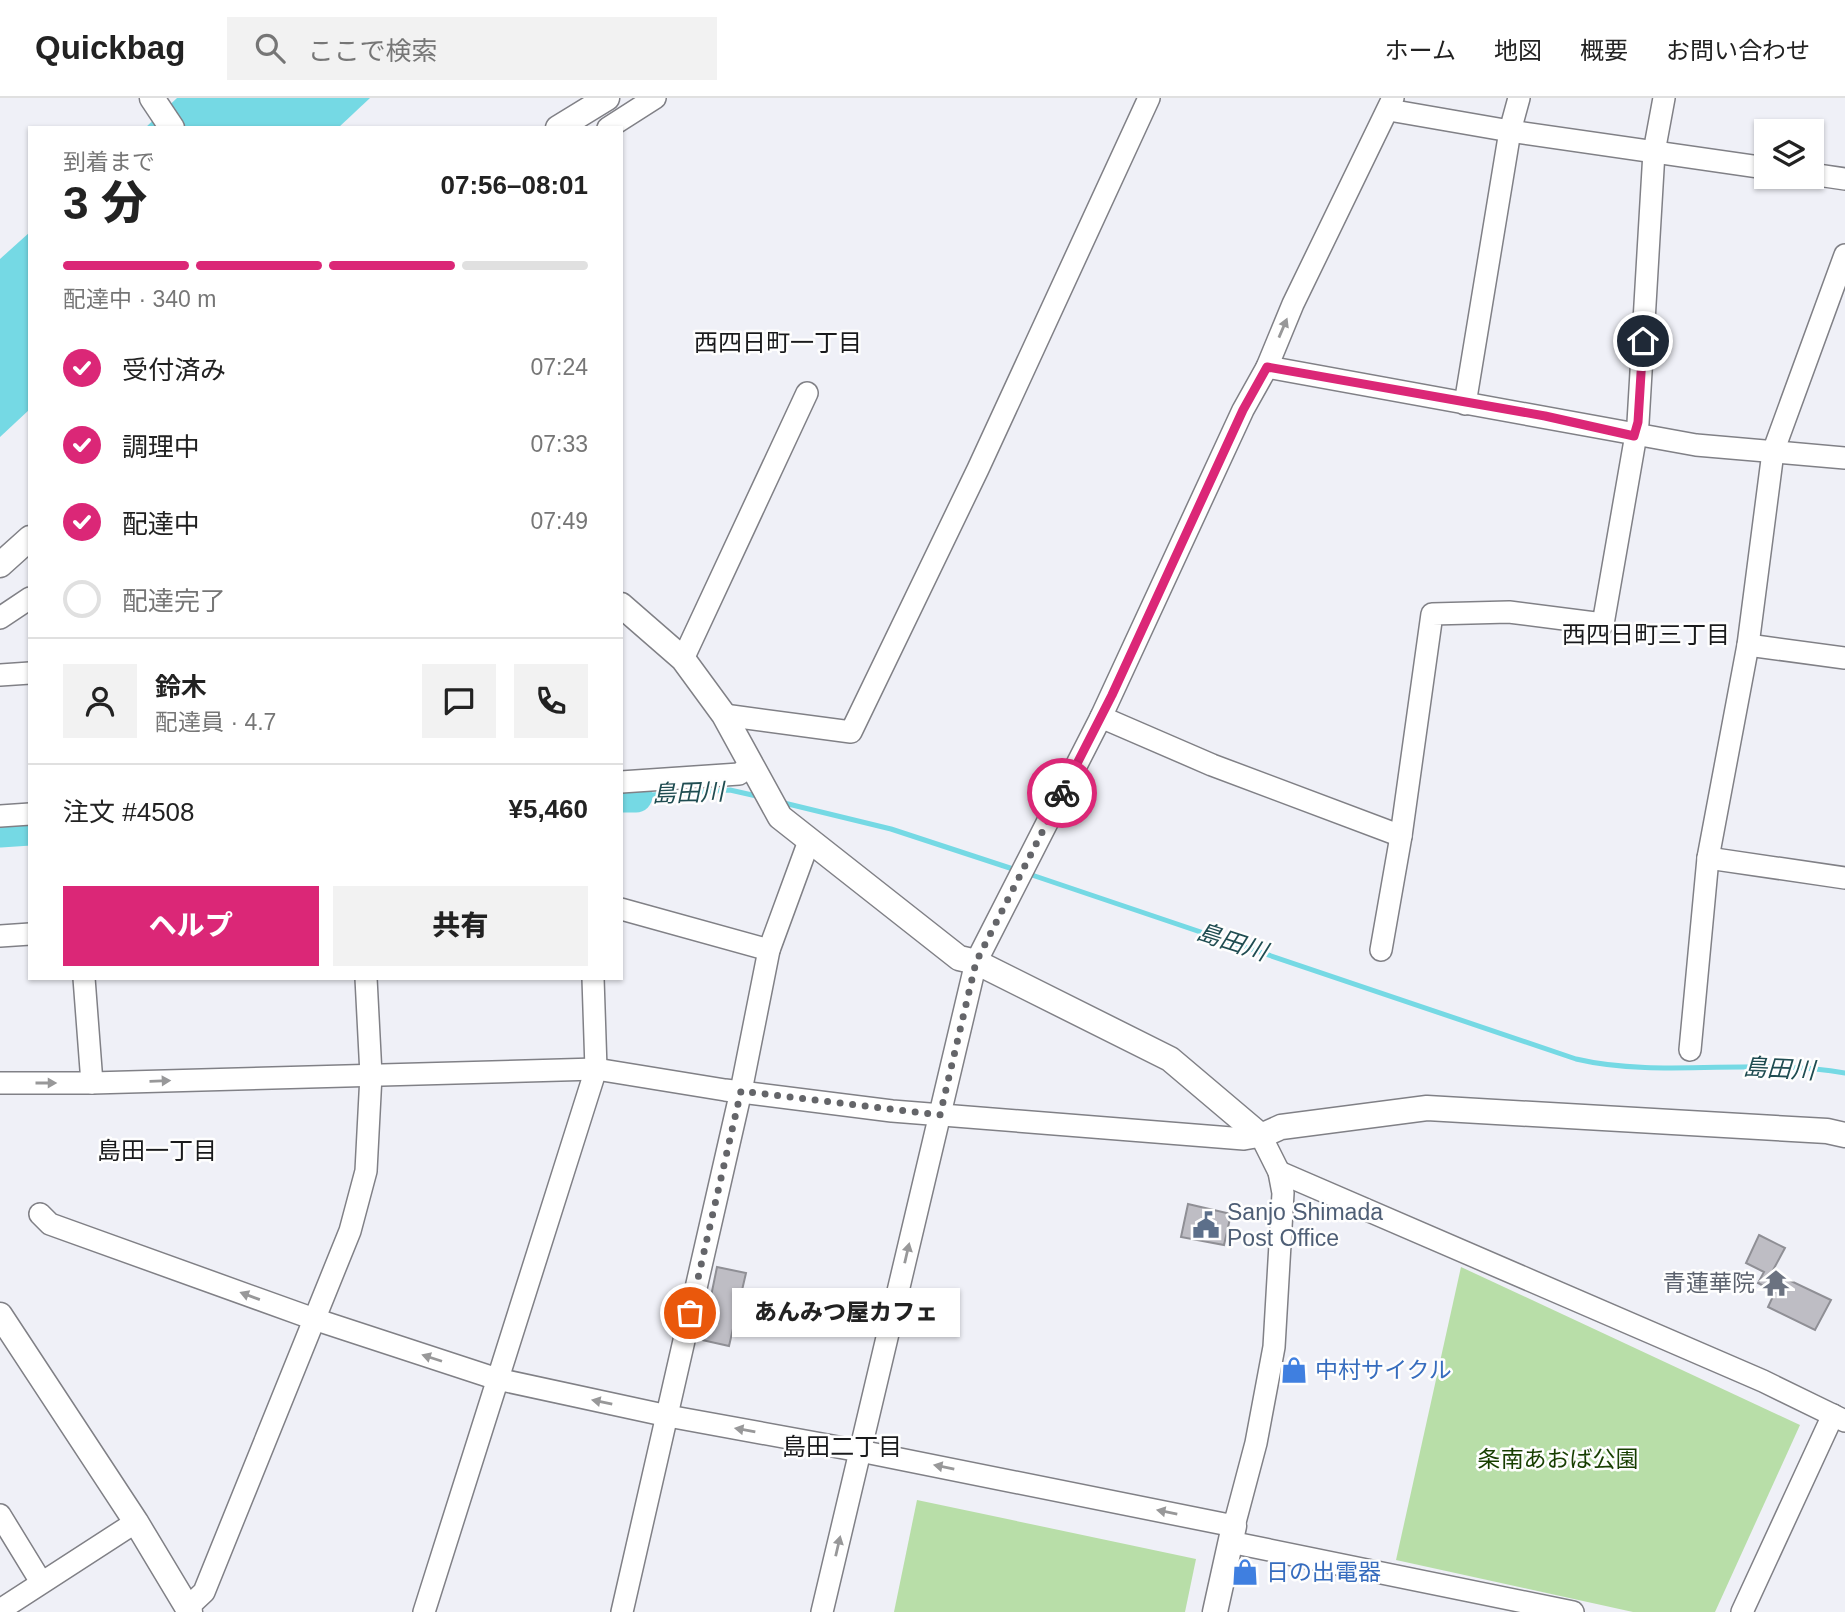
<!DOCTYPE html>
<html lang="ja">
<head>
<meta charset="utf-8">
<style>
  :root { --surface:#fff; --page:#f2f2f2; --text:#222; --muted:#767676; --line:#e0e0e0; --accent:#db2777 }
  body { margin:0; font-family:Arial,"Noto Sans JP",sans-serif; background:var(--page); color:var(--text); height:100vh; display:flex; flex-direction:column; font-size:26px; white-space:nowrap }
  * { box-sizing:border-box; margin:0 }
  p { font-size:23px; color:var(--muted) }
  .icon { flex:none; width:38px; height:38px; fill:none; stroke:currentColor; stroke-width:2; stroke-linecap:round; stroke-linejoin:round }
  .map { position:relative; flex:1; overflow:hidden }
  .sheet { position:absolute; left:28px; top:28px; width:595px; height:854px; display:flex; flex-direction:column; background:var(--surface); border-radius:0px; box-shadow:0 2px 5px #0004 }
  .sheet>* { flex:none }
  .fabs { position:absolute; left:1754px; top:21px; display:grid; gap:14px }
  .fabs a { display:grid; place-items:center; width:70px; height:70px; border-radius:0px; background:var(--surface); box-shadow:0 2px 5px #0004; font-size:35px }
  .pin { position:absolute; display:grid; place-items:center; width:60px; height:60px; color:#fff; margin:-30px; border:4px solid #fff; border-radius:50%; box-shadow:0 2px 7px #0007 }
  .courier { position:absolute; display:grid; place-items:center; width:70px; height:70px; margin:-35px; border:5px solid #db2777; border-radius:50%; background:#fff; color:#222; box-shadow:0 2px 9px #0007 }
  .bubble { position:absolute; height:49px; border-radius:0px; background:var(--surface); box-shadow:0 2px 5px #0004; font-size:23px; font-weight:800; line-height:49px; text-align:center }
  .head em { font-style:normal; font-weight:800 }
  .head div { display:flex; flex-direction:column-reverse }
  .head { display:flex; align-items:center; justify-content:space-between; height:119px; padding:0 35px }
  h1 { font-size:46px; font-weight:800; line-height:52px }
  .bar { display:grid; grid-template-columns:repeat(4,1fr); gap:10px 7px; align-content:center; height:84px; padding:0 35px }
  .bar i { height:9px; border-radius:5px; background:var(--line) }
  .bar .active { background:var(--accent) }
  .bar p { grid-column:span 4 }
  .line { display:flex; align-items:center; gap:18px; padding:0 35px; border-top:2px solid var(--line) }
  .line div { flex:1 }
  .round { display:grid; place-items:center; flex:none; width:74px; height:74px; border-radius:0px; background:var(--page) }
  ol { padding:0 35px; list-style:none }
  li { display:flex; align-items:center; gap:21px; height:77px }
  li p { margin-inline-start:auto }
  li .icon { padding:7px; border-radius:50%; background:var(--accent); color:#fff; stroke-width:4 }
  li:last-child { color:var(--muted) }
  li i { width:38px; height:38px; border:4px solid var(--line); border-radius:50% }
  .cta { display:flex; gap:14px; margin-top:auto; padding:14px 35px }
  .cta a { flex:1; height:80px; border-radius:0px; background:var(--accent); color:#fff; font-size:28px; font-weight:800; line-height:80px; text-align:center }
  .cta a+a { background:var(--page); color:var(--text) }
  header { display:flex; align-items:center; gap:42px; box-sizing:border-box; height:98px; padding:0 35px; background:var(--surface); border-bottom:2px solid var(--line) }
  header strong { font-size:33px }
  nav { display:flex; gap:38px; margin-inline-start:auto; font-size:24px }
  .search { width:490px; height:63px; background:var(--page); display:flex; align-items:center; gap:18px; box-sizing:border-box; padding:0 24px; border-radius:0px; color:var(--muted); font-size:26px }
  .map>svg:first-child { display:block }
  .green { fill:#b8dea8 }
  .water { fill:#75d9e4 }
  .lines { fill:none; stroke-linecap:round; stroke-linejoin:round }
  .stream { stroke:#75d9e4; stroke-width:5 }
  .river { stroke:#75d9e4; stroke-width:33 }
  .building { fill:#bebdc4; stroke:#8f8f95; stroke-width:2 }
  .minor-casing { stroke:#808086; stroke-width:24 }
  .tertiary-casing { stroke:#808086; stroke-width:27 }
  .minor { stroke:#fff; stroke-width:21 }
  .tertiary { stroke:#fff; stroke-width:24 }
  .oneway { fill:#989899 }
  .done { stroke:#646569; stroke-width:7; stroke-dasharray:0 12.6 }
  .route { stroke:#db2777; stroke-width:9 }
  .labels { text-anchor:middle; stroke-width:5; stroke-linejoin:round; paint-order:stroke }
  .service-label { font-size:23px; fill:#4e5e75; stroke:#fefefe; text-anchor:start }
  .worship-label { font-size:23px; fill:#5b616d; stroke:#fefefe; text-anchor:end }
  .shop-label { font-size:23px; fill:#366cbe; stroke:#fefefe; text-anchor:start }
  .park-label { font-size:23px; fill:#173e00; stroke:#fefefe }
  .neighbourhood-label { font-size:24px; fill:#191a1c; stroke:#fefefe }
  .water-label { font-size:24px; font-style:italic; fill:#1f4c51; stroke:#fefefe }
</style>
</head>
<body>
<header>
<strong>Quickbag</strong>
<div class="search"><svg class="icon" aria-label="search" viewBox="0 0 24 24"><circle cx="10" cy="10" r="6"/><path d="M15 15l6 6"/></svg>ここで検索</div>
<nav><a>ホーム</a><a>地図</a><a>概要</a><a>お問い合わせ</a></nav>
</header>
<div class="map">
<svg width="1845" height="1514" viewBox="0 0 1845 1514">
  <rect width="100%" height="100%" fill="#eff0f7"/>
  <g class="green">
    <path d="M1461,1169L1800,1327L1715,1514H1633L1396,1462Z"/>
    <path d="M917,1402L1196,1461L1185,1514H894Z"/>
  </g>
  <g class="water">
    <path d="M177,0H370L338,30H145Z"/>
    <path d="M30,134V311L0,339V161Z"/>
  </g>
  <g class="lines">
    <g class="stream">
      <path d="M636,698L730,692L761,699"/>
      <path d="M780,704L891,731L1016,772"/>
      <path d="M1026,775L1576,961C1661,981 1758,959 1845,975"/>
    </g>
    <g class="river">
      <path d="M621,698H636"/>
      <path d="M0,733L30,731"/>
    </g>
  </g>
  <g class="building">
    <path d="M1188,1106L1231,1116L1224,1147L1181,1139Z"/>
    <path d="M1759,1137L1785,1150L1772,1174L1831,1202L1815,1232L1768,1209L1775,1194L1758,1185L1764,1174L1746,1165Z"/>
    <path d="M717,1169L746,1175L729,1248L702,1242Z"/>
  </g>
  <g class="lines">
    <defs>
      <g id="minor">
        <path d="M1389,12L1510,33L1766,70"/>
        <path d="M608,30L655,0"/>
        <path d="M1811,76L1845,81"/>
        <path d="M1267,269L1696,347L1845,360"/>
        <path d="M1465,306L1510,33L1519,0"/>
        <path d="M0,520L30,500"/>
        <path d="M1748,547L1845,560"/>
        <path d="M683,561L807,295"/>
        <path d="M0,577L30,575"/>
        <path d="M724,617L851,634L978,371L1149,0"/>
        <path d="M1101,619L1212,667L1401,738"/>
        <path d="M621,684L739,676L751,667"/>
        <path d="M0,718L30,716"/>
        <path d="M1708,760L1845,780"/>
        <path d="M621,811L769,852"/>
        <path d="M0,838L30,836"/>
        <path d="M1381,852L1401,738L1432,516L1509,514L1603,526L1638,325L1654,54L1664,0"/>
        <path d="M84,880L92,985"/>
        <path d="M1690,952L1708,760L1748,547L1773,354L1845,157"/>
        <path d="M0,985H92L596,971L725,992L892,1013L1244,1041L1261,1038L1279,1074L1283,1095L1274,1249L1256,1345L1234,1428L860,1353L668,1318L497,1281L314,1221L50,1126L40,1116"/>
        <path d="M1279,1074L1763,1283L1845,1323"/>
        <path d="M0,1417L41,1484"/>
        <path d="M1230,1444L1573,1514"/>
        <path d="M187,1510L204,1494L350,1133L366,1073L371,977L366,880"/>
        <path d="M0,1512L136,1424"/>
        <path d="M424,1514L596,971L593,880"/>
        <path d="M622,1514L741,993L769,852L809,743"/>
        <path d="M822,1514L976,864L1101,619L1243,312L1267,269L1293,206L1393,0"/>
        <path d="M1742,1514L1833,1317"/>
      </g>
      <g id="tertiary">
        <path d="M152,0L172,30"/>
        <path d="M558,30L607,0"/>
        <path d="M0,467L30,440"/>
        <path d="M621,507L683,561L724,617L780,719L959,860L976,864L1170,961L1261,1038L1281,1029L1427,1010L1827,1033L1845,1037"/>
        <path d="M0,1217L136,1424L190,1514"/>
        <path d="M1215,1514L1234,1428"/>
      </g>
    </defs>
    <use href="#minor" class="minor-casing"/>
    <use href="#tertiary" class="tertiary-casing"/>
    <use href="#minor" class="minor"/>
    <use href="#tertiary" class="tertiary"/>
  </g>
  <defs><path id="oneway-solid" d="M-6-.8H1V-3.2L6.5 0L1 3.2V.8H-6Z" transform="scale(1.75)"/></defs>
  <g class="oneway">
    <use href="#oneway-solid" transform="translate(1283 230) rotate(-67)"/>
    <use href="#oneway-solid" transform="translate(160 983) rotate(-2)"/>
    <use href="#oneway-solid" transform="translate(46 985)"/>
    <use href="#oneway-solid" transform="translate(907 1155) rotate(-77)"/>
    <use href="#oneway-solid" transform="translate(250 1198) rotate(-160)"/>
    <use href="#oneway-solid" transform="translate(432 1260) rotate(-162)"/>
    <use href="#oneway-solid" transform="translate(602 1304) rotate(-168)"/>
    <use href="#oneway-solid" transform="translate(745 1332) rotate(-170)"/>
    <use href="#oneway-solid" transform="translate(944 1369) rotate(-169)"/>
    <use href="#oneway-solid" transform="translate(1167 1414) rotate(-169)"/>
    <use href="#oneway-solid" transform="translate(838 1448) rotate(-77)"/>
  </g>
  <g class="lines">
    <path class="done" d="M690,1215L741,993L940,1017L976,864L1062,695"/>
    <path class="route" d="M1062,695L1112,597L1243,312L1267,269L1545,318L1634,338L1638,324L1643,243"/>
  </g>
  <defs>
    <symbol id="civic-bare" viewBox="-9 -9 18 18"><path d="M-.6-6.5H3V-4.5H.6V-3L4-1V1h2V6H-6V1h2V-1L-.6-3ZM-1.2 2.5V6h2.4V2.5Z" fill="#5c6f8a" stroke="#fefefe" stroke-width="2.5" paint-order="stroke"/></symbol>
    <symbol id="temple-bare" viewBox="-9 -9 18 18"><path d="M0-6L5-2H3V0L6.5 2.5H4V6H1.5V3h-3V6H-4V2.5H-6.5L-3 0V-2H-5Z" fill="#6b7280" stroke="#fefefe" stroke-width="2.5" paint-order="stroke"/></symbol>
    <symbol id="shop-bare" viewBox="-9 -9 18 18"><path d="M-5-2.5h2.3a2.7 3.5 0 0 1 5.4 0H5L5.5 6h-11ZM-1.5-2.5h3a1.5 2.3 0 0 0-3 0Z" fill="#3f7fe0" stroke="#fefefe" stroke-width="2.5" paint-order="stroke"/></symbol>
  </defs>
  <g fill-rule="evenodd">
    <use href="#civic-bare" x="1187" y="1108" width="38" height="38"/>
    <use href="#temple-bare" x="1757" y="1166" width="38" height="38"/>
    <use href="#shop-bare" x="1275" y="1253" width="38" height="38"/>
    <use href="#shop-bare" x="1226" y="1455" width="38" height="38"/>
  </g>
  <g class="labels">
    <g class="service-label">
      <text x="1227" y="1122">Sanjo Shimada<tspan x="1227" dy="26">Post Office</tspan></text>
    </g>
    <g class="worship-label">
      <text x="1755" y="1193">青蓮華院</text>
    </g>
    <g class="shop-label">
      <text x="1315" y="1280">中村サイクル</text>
      <text x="1266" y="1482">日の出電器</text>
    </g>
    <g class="park-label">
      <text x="1558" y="1369">条南あおば公園</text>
    </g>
    <g class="neighbourhood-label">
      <text x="778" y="253">西四日町一丁目</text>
      <text x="1646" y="545">西四日町三丁目</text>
      <text x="157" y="1061">島田一丁目</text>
      <text x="842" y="1357">島田二丁目</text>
    </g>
    <g class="water-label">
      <text transform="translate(688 695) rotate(-2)" y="8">島田川</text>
      <text transform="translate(1232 844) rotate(18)" y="8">島田川</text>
      <text transform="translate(1779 971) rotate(3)" y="8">島田川</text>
    </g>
  </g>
</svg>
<div class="fabs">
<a><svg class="icon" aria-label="layers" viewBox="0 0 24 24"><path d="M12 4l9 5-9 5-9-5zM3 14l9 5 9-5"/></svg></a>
</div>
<div class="pin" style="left:690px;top:1215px;background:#ea580c"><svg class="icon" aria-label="bag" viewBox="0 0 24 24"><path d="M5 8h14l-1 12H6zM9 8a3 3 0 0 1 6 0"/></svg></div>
<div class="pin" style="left:1643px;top:243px;background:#1f2937"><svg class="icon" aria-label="home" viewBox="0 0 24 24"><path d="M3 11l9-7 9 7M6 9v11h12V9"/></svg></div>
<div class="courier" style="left:1062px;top:695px"><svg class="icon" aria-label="bike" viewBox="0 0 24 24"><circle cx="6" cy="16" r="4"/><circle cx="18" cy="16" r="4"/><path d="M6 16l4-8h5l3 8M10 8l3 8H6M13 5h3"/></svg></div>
<div class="bubble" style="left:732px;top:1190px;width:228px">あんみつ屋カフェ</div>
<section class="sheet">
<div class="head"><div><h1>3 分</h1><p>到着まで</p></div><em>07:56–08:01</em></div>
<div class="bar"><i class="active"></i><i class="active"></i><i class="active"></i><i></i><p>配達中 · 340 m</p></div>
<ol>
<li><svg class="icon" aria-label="check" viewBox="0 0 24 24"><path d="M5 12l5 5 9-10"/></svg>受付済み<p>07:24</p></li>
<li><svg class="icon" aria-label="check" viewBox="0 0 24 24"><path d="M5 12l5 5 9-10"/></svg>調理中<p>07:33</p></li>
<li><svg class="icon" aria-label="check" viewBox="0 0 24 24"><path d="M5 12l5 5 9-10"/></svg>配達中<p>07:49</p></li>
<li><i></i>配達完了</li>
</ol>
<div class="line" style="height:126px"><a class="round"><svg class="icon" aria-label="person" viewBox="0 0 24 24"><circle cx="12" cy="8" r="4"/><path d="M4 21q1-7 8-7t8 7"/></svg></a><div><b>鈴木</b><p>配達員 · 4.7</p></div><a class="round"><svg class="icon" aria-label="chat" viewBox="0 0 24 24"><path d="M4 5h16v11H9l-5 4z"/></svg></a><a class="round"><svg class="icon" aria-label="phone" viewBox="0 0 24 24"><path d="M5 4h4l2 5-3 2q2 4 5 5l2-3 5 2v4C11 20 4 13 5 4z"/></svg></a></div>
<div class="line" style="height:91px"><div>注文 #4508</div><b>¥5,460</b></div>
<div class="cta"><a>ヘルプ</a><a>共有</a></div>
</section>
</div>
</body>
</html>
